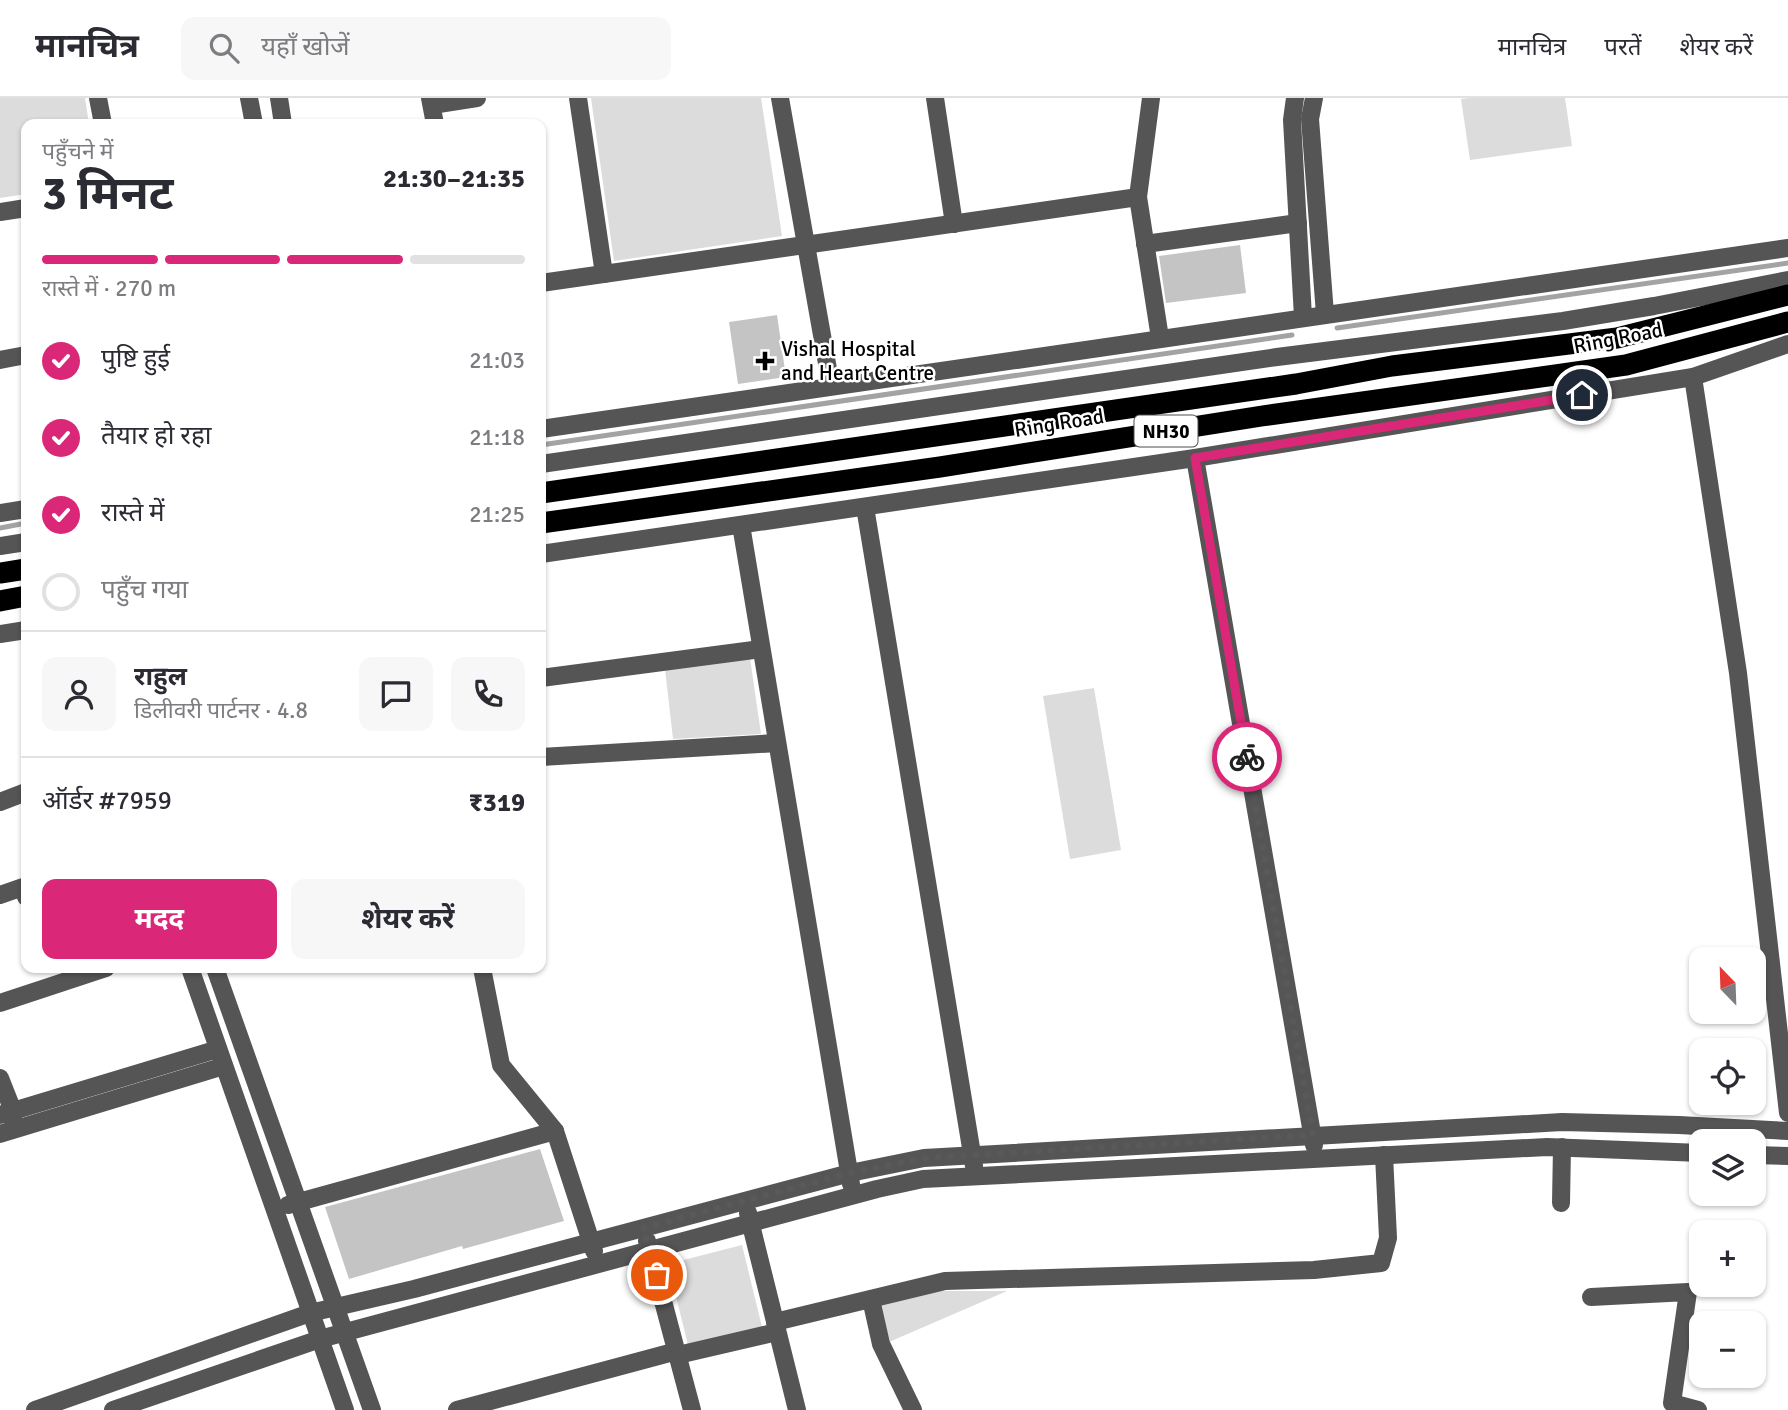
<!DOCTYPE html>
<html lang="hi">
<head>
<meta charset="utf-8">
<style>
  :root { --surface:#fff; --page:#f7f7f7; --text:#2b2b33; --muted:#7c7c81; --line:#e1e1e2; --accent:#db2777 }
  body { margin:0; font-family:Signika,"Noto Sans Devanagari",sans-serif; background:var(--page); color:var(--text); height:100vh; display:flex; flex-direction:column; font-size:26px; white-space:nowrap }
  * { box-sizing:border-box; margin:0 }
  p { font-size:23px; color:var(--muted) }
  .icon { flex:none; width:38px; height:38px; fill:none; stroke:currentColor; stroke-width:2; stroke-linecap:round; stroke-linejoin:round }
  .map { position:relative; flex:1; overflow:hidden }
  .side { position:absolute; left:21px; top:21px; width:525px; height:854px; display:flex; flex-direction:column; background:var(--surface); border-radius:14px; box-shadow:0 2px 5px #0004 }
  .side>* { flex:none }
  .needle { width:46px; rotate:337deg }
  .buttons { position:absolute; left:1689px; top:849px; display:grid; gap:14px }
  .buttons a { display:grid; place-items:center; width:77px; height:77px; border-radius:14px; background:var(--surface); box-shadow:0 2px 5px #0004; font-size:35px }
  .pin { position:absolute; display:grid; place-items:center; width:60px; height:60px; color:#fff; margin:-30px; border:4px solid #fff; border-radius:50%; box-shadow:0 2px 7px #0007 }
  .courier { position:absolute; display:grid; place-items:center; width:70px; height:70px; margin:-35px; border:5px solid #db2777; border-radius:50%; background:#fff; color:#222; box-shadow:0 2px 9px #0007 }
  .head em { font-style:normal; font-weight:700 }
  .head div { display:flex; flex-direction:column-reverse }
  .head { display:flex; align-items:center; justify-content:space-between; height:119px; padding:0 21px }
  h1 { font-size:46px; font-weight:700; line-height:52px }
  .bar { display:grid; grid-template-columns:repeat(4,1fr); gap:10px 7px; align-content:center; height:84px; padding:0 21px }
  .bar i { height:9px; border-radius:5px; background:var(--line) }
  .bar .active { background:var(--accent) }
  .bar p { grid-column:span 4 }
  .line { display:flex; align-items:center; gap:18px; padding:0 21px; border-top:2px solid var(--line) }
  .line div { flex:1 }
  .round { display:grid; place-items:center; flex:none; width:74px; height:74px; border-radius:14px; background:var(--page) }
  ol { padding:0 21px; list-style:none }
  li { display:flex; align-items:center; gap:21px; height:77px }
  li p { margin-inline-start:auto }
  li .icon { padding:7px; border-radius:50%; background:var(--accent); color:#fff; stroke-width:4 }
  li:last-child { color:var(--muted) }
  li i { width:38px; height:38px; border:4px solid var(--line); border-radius:50% }
  .primary-button { display:flex; gap:14px; margin-top:auto; padding:14px 21px }
  .primary-button a { flex:1; height:80px; border-radius:14px; background:var(--accent); color:#fff; font-size:28px; font-weight:700; line-height:80px; text-align:center }
  .primary-button a+a { background:var(--page); color:var(--text) }
  header { display:flex; align-items:center; gap:42px; box-sizing:border-box; height:98px; padding:0 35px; background:var(--surface); border-bottom:2px solid var(--line) }
  header strong { font-size:33px }
  nav { display:flex; gap:38px; margin-inline-start:auto; font-size:24px }
  .search { width:490px; height:63px; background:var(--page); display:flex; align-items:center; gap:18px; box-sizing:border-box; padding:0 24px; border-radius:14px; color:var(--muted); font-size:26px }
  .map>svg:first-child { display:block }
  .green { fill:#dcdcdc }
  .lines { fill:none; stroke-linecap:round; stroke-linejoin:round }
  .stream { stroke:#a3a3a3; stroke-width:5 }
  .building { fill:#c4c4c4 }
  .minor { stroke:#555; stroke-width:18 }
  .highway { stroke:#000; stroke-width:21 }
  .done { stroke:#595959; stroke-width:7; stroke-dasharray:0 12.6 }
  .route { stroke:#db2777; stroke-width:9 }
  .poi-dot { fill:#000; stroke:#fff; stroke-width:2.5 }
  .labels { text-anchor:middle; stroke-width:5; stroke-linejoin:round; paint-order:stroke }
  .shield { fill:#fff; stroke:#4c4c4c; stroke-width:2 }
  .shield-label { font-size:19px; font-weight:bold; fill:#000 }
  .street-label { font-size:21px; fill:#000; stroke:#fff }
  .poi-label { font-size:21px; fill:#000; stroke:#fff; text-anchor:start }
</style>
</head>
<body>
<header>
<strong>मानचित्र</strong>
<div class="search"><svg class="icon" aria-label="search" viewBox="0 0 24 24"><circle cx="10" cy="10" r="6"/><path d="M15 15l6 6"/></svg>यहाँ खोजें</div>
<nav><a>मानचित्र</a><a>परतें</a><a>शेयर करें</a></nav>
</header>
<div class="map">
<svg width="1788" height="1312" viewBox="0 0 1788 1312">
  <rect width="100%" height="100%" fill="#fff"/>
  <g class="green">
    <path d="M0,0H85L89,26H26V96L0,100Z"/>
    <path d="M591,0H761L782,138L614,163Z"/>
    <path d="M1469,0H1565L1572,48L1470,62L1461,1Z"/>
    <path d="M750,560L761,636L673,641L665,571Z"/>
    <path d="M1094,590L1121,752L1070,761L1043,598Z"/>
    <path d="M742,1147L763,1233L689,1251L668,1166Z"/>
    <path d="M936,1193H1007L889,1244L882,1207Z"/>
  </g>
  <g class="lines">
    <g class="stream">
      <path d="M1337,230L1788,165"/>
      <path d="M541,347L1292,237"/>
      <path d="M0,430L26,425"/>
    </g>
  </g>
  <g class="building">
    <path d="M1240,147L1246,195L1166,205L1159,158Z"/>
    <path d="M777,217L786,279L738,286L729,224Z"/>
    <path d="M540,1051L564,1123L463,1151L462,1148L349,1181L325,1109Z"/>
  </g>
  <g class="lines">
    <g class="minor">
      <path d="M98,0L103,26"/>
      <path d="M249,0L254,26"/>
      <path d="M279,0L283,26"/>
      <path d="M430,0L435,26"/>
      <path d="M578,0L604,176"/>
      <path d="M780,0L831,288"/>
      <path d="M935,0L954,126"/>
      <path d="M1151,0L1138,99L1160,240"/>
      <path d="M1295,0L1292,22L1303,219"/>
      <path d="M1314,0L1310,21L1325,216"/>
      <path d="M432,7L477,0"/>
      <path d="M0,114L26,110"/>
      <path d="M1145,146L1298,125"/>
      <path d="M541,185L1138,99"/>
      <path d="M0,262L26,257"/>
      <path d="M1693,279L1738,575L1788,1015"/>
      <path d="M541,331L1788,150"/>
      <path d="M1195,360L1314,1047"/>
      <path d="M541,366L1277,259L1563,223L1654,208L1788,182"/>
      <path d="M865,409L974,1068"/>
      <path d="M0,415L26,411"/>
      <path d="M741,427L851,1086"/>
      <path d="M0,448L26,444"/>
      <path d="M541,456L1195,360L1693,279L1788,246"/>
      <path d="M0,536L26,532"/>
      <path d="M541,580L761,551"/>
      <path d="M541,659L777,645"/>
      <path d="M0,704L26,694"/>
      <path d="M0,797L23,789L26,799"/>
      <path d="M190,870L345,1312"/>
      <path d="M215,870L372,1312"/>
      <path d="M482,870L501,967L555,1033L594,1153"/>
      <path d="M0,905L106,870"/>
      <path d="M0,980L13,1013V1022"/>
      <path d="M0,1017L218,951"/>
      <path d="M0,1036L224,968"/>
      <path d="M1754,1057L1788,1058"/>
      <path d="M1561,1105L1562,1049"/>
      <path d="M288,1107L555,1033"/>
      <path d="M748,1115L797,1312"/>
      <path d="M647,1143L692,1312"/>
      <path d="M1591,1199L1688,1194L1672,1305L1698,1312"/>
      <path d="M871,1201L881,1246L913,1312"/>
      <path d="M775,1224L945,1183L1314,1172L1381,1165L1388,1140L1384,1057"/>
      <path d="M678,1257L777,1234"/>
      <path d="M35,1312L310,1215L414,1191L850,1075L924,1060L1562,1024L1679,1027L1788,1033"/>
      <path d="M113,1312L320,1241L877,1091L923,1081L1547,1049L1701,1055"/>
      <path d="M457,1312L677,1253"/>
    </g>
    <g class="highway">
      <path d="M541,395L1296,286L1392,268L1617,240L1788,197"/>
      <path d="M541,425L940,369L1262,318L1626,267L1788,224"/>
      <path d="M0,475L26,471"/>
      <path d="M0,503L26,498"/>
    </g>
  </g>
  <g class="lines">
    <path class="done" d="M657,1177L643,1130L849,1075L924,1060L1313,1037L1247,659"/>
    <path class="route" d="M1247,659L1195,360L1582,297"/>
  </g>
  <path class="poi-dot" d="M761.5 252.5h7v7h7v7h-7v7h-7v-7h-7v-7h7z"/>
  <g class="labels">
    <rect class="shield" x="1134.5" y="317.5" width="63" height="31" rx="5"/>
    <g class="shield-label">
      <text x="1166" y="340">NH30</text>
    </g>
    <g class="street-label">
      <text transform="translate(1618 240) rotate(-11)" y="7">Ring Road</text>
      <text transform="translate(1059 325) rotate(-9)" y="7">Ring Road</text>
    </g>
    <g class="poi-label">
      <text x="781" y="258">Vishal Hospital<tspan x="781" dy="24">and Heart Centre</tspan></text>
    </g>
  </g>
</svg>
<div class="buttons">
<a><svg class="needle" viewBox="-14 -14 28 28"><path d="M0-13l5 13h-10z" fill="#e53935"/><path d="M0 13l5-13h-10z" fill="#7c7c81"/></svg></a>
<a><svg class="icon" aria-label="locate" viewBox="0 0 24 24"><circle cx="12" cy="12" r="6"/><path d="M12 2v4M12 18v4M2 12h4M18 12h4"/></svg></a>
<a><svg class="icon" aria-label="layers" viewBox="0 0 24 24"><path d="M12 4l9 5-9 5-9-5zM3 14l9 5 9-5"/></svg></a>
<a>+</a>
<a>−</a>
</div>
<div class="pin" style="left:657px;top:1177px;background:#ea580c"><svg class="icon" aria-label="bag" viewBox="0 0 24 24"><path d="M5 8h14l-1 12H6zM9 8a3 3 0 0 1 6 0"/></svg></div>
<div class="pin" style="left:1582px;top:297px;background:#1f2937"><svg class="icon" aria-label="home" viewBox="0 0 24 24"><path d="M3 11l9-7 9 7M6 9v11h12V9"/></svg></div>
<div class="courier" style="left:1247px;top:659px"><svg class="icon" aria-label="bike" viewBox="0 0 24 24"><circle cx="6" cy="16" r="4"/><circle cx="18" cy="16" r="4"/><path d="M6 16l4-8h5l3 8M10 8l3 8H6M13 5h3"/></svg></div>
<section class="side">
<div class="head"><div><h1>3 मिनट</h1><p>पहुँचने में</p></div><em>21:30–21:35</em></div>
<div class="bar"><i class="active"></i><i class="active"></i><i class="active"></i><i></i><p>रास्ते में · 270 m</p></div>
<ol>
<li><svg class="icon" aria-label="check" viewBox="0 0 24 24"><path d="M5 12l5 5 9-10"/></svg>पुष्टि हुई<p>21:03</p></li>
<li><svg class="icon" aria-label="check" viewBox="0 0 24 24"><path d="M5 12l5 5 9-10"/></svg>तैयार हो रहा<p>21:18</p></li>
<li><svg class="icon" aria-label="check" viewBox="0 0 24 24"><path d="M5 12l5 5 9-10"/></svg>रास्ते में<p>21:25</p></li>
<li><i></i>पहुँच गया</li>
</ol>
<div class="line" style="height:126px"><a class="round"><svg class="icon" aria-label="person" viewBox="0 0 24 24"><circle cx="12" cy="8" r="4"/><path d="M4 21q1-7 8-7t8 7"/></svg></a><div><b>राहुल</b><p>डिलीवरी पार्टनर · 4.8</p></div><a class="round"><svg class="icon" aria-label="chat" viewBox="0 0 24 24"><path d="M4 5h16v11H9l-5 4z"/></svg></a><a class="round"><svg class="icon" aria-label="phone" viewBox="0 0 24 24"><path d="M5 4h4l2 5-3 2q2 4 5 5l2-3 5 2v4C11 20 4 13 5 4z"/></svg></a></div>
<div class="line" style="height:91px"><div>ऑर्डर #7959</div><b>₹319</b></div>
<div class="primary-button"><a>मदद</a><a>शेयर करें</a></div>
</section>
</div>
</body>
</html>
